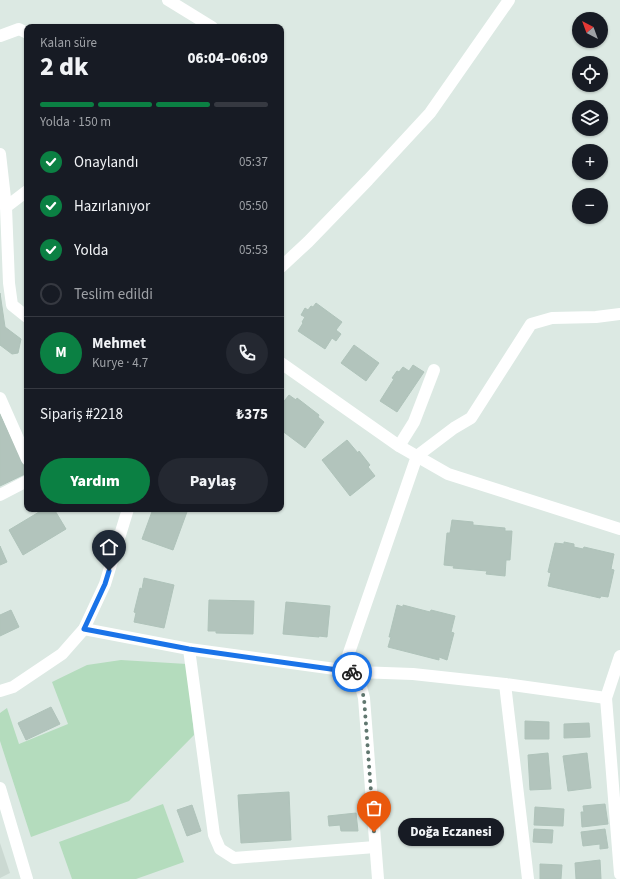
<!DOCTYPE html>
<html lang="tr">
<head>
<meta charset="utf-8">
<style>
  :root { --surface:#171b24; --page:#242831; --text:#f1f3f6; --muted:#9ea1a6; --line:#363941; --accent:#0b8043 }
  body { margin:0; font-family:"Source Sans 3",sans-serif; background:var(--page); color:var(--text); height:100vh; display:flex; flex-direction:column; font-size:15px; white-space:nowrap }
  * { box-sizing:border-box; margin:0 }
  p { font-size:13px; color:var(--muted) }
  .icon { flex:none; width:22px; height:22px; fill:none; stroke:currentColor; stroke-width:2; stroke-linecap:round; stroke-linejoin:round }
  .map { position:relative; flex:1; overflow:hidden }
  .details { position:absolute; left:24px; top:24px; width:260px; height:488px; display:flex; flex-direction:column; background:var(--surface); border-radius:8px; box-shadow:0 1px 3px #0004 }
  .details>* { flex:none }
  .needle { width:26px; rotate:319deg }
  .controls { position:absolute; left:572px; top:12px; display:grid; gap:8px }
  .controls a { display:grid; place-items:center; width:36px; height:36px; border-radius:50%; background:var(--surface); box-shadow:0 1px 3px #0004; font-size:20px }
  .pin { position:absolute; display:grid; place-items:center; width:34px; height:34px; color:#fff; margin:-41px -17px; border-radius:50% 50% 50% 0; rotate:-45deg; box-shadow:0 0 4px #0007 }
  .pin .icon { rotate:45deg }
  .courier { position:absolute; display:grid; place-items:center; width:40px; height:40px; margin:-20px; border:3px solid #1a73e8; border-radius:50%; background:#fff; color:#222; box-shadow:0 1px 5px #0007 }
  .bubble { position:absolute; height:28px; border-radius:14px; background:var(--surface); box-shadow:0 1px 3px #0004; font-size:13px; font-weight:800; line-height:28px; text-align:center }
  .headline em { font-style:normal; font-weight:800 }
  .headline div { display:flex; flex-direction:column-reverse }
  .headline { display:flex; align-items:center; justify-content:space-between; height:68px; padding:0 16px }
  h1 { font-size:26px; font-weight:800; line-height:30px }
  .bar { display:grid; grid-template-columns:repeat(4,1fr); gap:6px 4px; align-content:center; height:48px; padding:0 16px }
  .bar i { height:5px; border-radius:3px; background:var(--line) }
  .bar .selected { background:var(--accent) }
  .bar p { grid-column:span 4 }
  .line { display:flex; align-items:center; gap:10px; padding:0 16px; border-top:1px solid var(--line) }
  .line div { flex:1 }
  .round { display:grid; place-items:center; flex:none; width:42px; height:42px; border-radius:21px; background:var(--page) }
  ol { padding:0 16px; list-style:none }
  li { display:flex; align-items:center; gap:12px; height:44px }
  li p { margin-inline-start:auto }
  li .icon { padding:4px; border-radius:50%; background:var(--accent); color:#fff; stroke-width:4 }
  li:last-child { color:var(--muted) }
  li i { width:22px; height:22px; border:2px solid var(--line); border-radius:50% }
  .action { display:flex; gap:8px; margin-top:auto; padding:8px 16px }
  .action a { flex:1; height:46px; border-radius:24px; background:var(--accent); color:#fff; font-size:16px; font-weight:800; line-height:46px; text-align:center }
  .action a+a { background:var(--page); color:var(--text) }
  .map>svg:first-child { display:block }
  .built { fill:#cbd9d2 }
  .green { fill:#b4dcbd }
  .building { fill:#b2c4bc; stroke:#afc3ba }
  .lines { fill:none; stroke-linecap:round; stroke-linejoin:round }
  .minor { stroke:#fff; stroke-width:12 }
  .done { stroke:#60776f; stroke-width:4; stroke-dasharray:0 7.2 }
  .route { stroke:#1a73e8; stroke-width:5 }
</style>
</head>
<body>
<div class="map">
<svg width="620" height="879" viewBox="0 0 620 879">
  <rect width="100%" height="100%" fill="#dce9e3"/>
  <path class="built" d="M0,843L10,873L0,878Z"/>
  <g class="green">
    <path d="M121,660L187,664L194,735L129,801L31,837L0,741V713L7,708L19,744L68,724L52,682L87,665Z"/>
    <path d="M163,804L184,862L136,879H72L59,842Z"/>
  </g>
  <g class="building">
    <path d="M0,293L5,327L21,339L18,353L12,354L0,345Z"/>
    <path d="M316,303L342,322L336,330L341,334L336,341L332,338L325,349L298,331L303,323L302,322L305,317L301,315L305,308L308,310L311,306L313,307Z"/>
    <path d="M354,345L379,363L366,381L341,363Z"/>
    <path d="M413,365L424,372L397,412L380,401L394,379L392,378L397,371L399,372L403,367L409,371Z"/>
    <path d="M289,395L296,400L297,398L319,415L318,417L324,422L305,448L281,430V405Z"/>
    <path d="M0,414L27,473L0,486Z"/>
    <path d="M347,440L358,453L359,451L370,465L368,467L375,476L350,496L322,460Z"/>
    <path d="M44,509H54L66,529L23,555L9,530Z"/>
    <path d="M153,509H188L173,550L142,539Z"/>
    <path d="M452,520L473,522V525L505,528V531H512L510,560H506L505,576L486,574L487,571L453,568L454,566L444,565L447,533H450Z"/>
    <path d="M564,542L574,544V547L583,549L584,547L614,554L611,569L614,570L608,597L601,596L600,598L548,586L551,573L548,572L555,543L564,544Z"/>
    <path d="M0,546L7,562L0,565Z"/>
    <path d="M144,578L174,585L164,628L134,622L136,613L134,612L140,588L142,589Z"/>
    <path d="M209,600L254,601L253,634L216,633V631H208Z"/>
    <path d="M286,602L330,606L327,637L319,636V637L283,634Z"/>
    <path d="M397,605L403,607V605L430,612L431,610L455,616L451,632L454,633L447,660L439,657V660L388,647L391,637H389Z"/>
    <path d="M11,610L19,627L0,636V615Z"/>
    <path d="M51,707L60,724L26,740L18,723Z"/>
    <path d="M525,721L549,722V739H525Z"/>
    <path d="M589,723L590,737L564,738V724Z"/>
    <path d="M548,753L551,789L530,790L528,755Z"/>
    <path d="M587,753L591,788L568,791L563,756Z"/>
    <path d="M289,792L291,840L241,843L238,795Z"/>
    <path d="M605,804L608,824L582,827L581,812H584L583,806Z"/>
    <path d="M192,805L201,831L187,836L177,810Z"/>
    <path d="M535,807L564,809L563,826L534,825Z"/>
    <path d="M356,813L358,831H341L340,825L329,826L328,816Z"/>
    <path d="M534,829L553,830L552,843L533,842Z"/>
    <path d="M605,829L608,848L600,849V844L583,846L581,832Z"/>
    <path d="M600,860L601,879H576L575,863Z"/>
    <path d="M540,864L562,865L561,879H540Z"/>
  </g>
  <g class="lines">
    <g class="minor">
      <path d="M168,0L212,27"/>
      <path d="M0,36L19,29L27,33"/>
      <path d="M0,154L6,207L9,283L12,305L27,317"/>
      <path d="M6,207L27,191"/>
      <path d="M281,267L308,242L368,180L430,113L509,0"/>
      <path d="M281,363L399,446L448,474L620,529"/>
      <path d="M0,398L27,459"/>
      <path d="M399,446L414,422L434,370"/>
      <path d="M0,495L27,481"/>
      <path d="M84,629L189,649L357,672L413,674L505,684L606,698"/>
      <path d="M189,649L214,835L220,849L234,858L375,847"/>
      <path d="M620,656L606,698L620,874"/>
      <path d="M343,670L417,456L454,428L471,418L531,324L552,318L596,317L620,314"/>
      <path d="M357,672L364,698L378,879"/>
      <path d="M505,684L528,879"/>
      <path d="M0,691L13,687L62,654L84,629L105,584L128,509"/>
      <path d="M0,788L27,879"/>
    </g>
  </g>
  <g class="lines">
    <path class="done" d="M352,672H357L364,698L374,832"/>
    <path class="route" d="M109,571L105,584L84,629L189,649L352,672"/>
  </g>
</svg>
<div class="controls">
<a><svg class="needle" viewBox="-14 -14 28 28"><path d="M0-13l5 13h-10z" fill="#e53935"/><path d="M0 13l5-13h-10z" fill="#9ea1a6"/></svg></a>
<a><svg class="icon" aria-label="locate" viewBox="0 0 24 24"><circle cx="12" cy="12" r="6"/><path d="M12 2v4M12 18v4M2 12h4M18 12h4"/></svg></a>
<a><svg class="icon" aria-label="layers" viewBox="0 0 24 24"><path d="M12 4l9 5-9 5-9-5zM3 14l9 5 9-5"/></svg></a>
<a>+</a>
<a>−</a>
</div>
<div class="pin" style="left:374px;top:832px;background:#ea580c"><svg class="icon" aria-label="bag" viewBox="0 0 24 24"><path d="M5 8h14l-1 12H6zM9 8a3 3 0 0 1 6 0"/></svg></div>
<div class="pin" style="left:109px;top:571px;background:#1f2937"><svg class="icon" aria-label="home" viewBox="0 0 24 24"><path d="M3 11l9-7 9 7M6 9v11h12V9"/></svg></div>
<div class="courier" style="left:352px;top:672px"><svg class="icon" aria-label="bike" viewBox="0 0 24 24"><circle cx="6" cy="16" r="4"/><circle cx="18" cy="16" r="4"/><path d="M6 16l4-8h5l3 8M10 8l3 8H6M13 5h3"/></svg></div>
<div class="bubble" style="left:398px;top:818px;width:106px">Doğa Eczanesi</div>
<section class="details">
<div class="headline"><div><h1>2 dk</h1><p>Kalan süre</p></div><em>06:04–06:09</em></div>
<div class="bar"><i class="selected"></i><i class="selected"></i><i class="selected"></i><i></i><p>Yolda · 150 m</p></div>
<ol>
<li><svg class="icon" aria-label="check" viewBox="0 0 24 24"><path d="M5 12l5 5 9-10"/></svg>Onaylandı<p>05:37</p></li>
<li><svg class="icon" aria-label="check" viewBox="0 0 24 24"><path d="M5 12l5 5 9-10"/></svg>Hazırlanıyor<p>05:50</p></li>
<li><svg class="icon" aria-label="check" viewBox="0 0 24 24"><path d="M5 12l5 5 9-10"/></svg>Yolda<p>05:53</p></li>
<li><i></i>Teslim edildi</li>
</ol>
<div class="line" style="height:72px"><b class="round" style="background:var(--accent);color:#fff">M</b><div><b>Mehmet</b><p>Kurye · 4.7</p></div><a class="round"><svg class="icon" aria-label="phone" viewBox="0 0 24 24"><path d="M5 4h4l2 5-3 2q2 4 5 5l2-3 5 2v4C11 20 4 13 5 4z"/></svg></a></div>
<div class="line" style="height:52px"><div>Sipariş #2218</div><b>₺375</b></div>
<div class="action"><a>Yardım</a><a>Paylaş</a></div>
</section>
</div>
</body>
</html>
